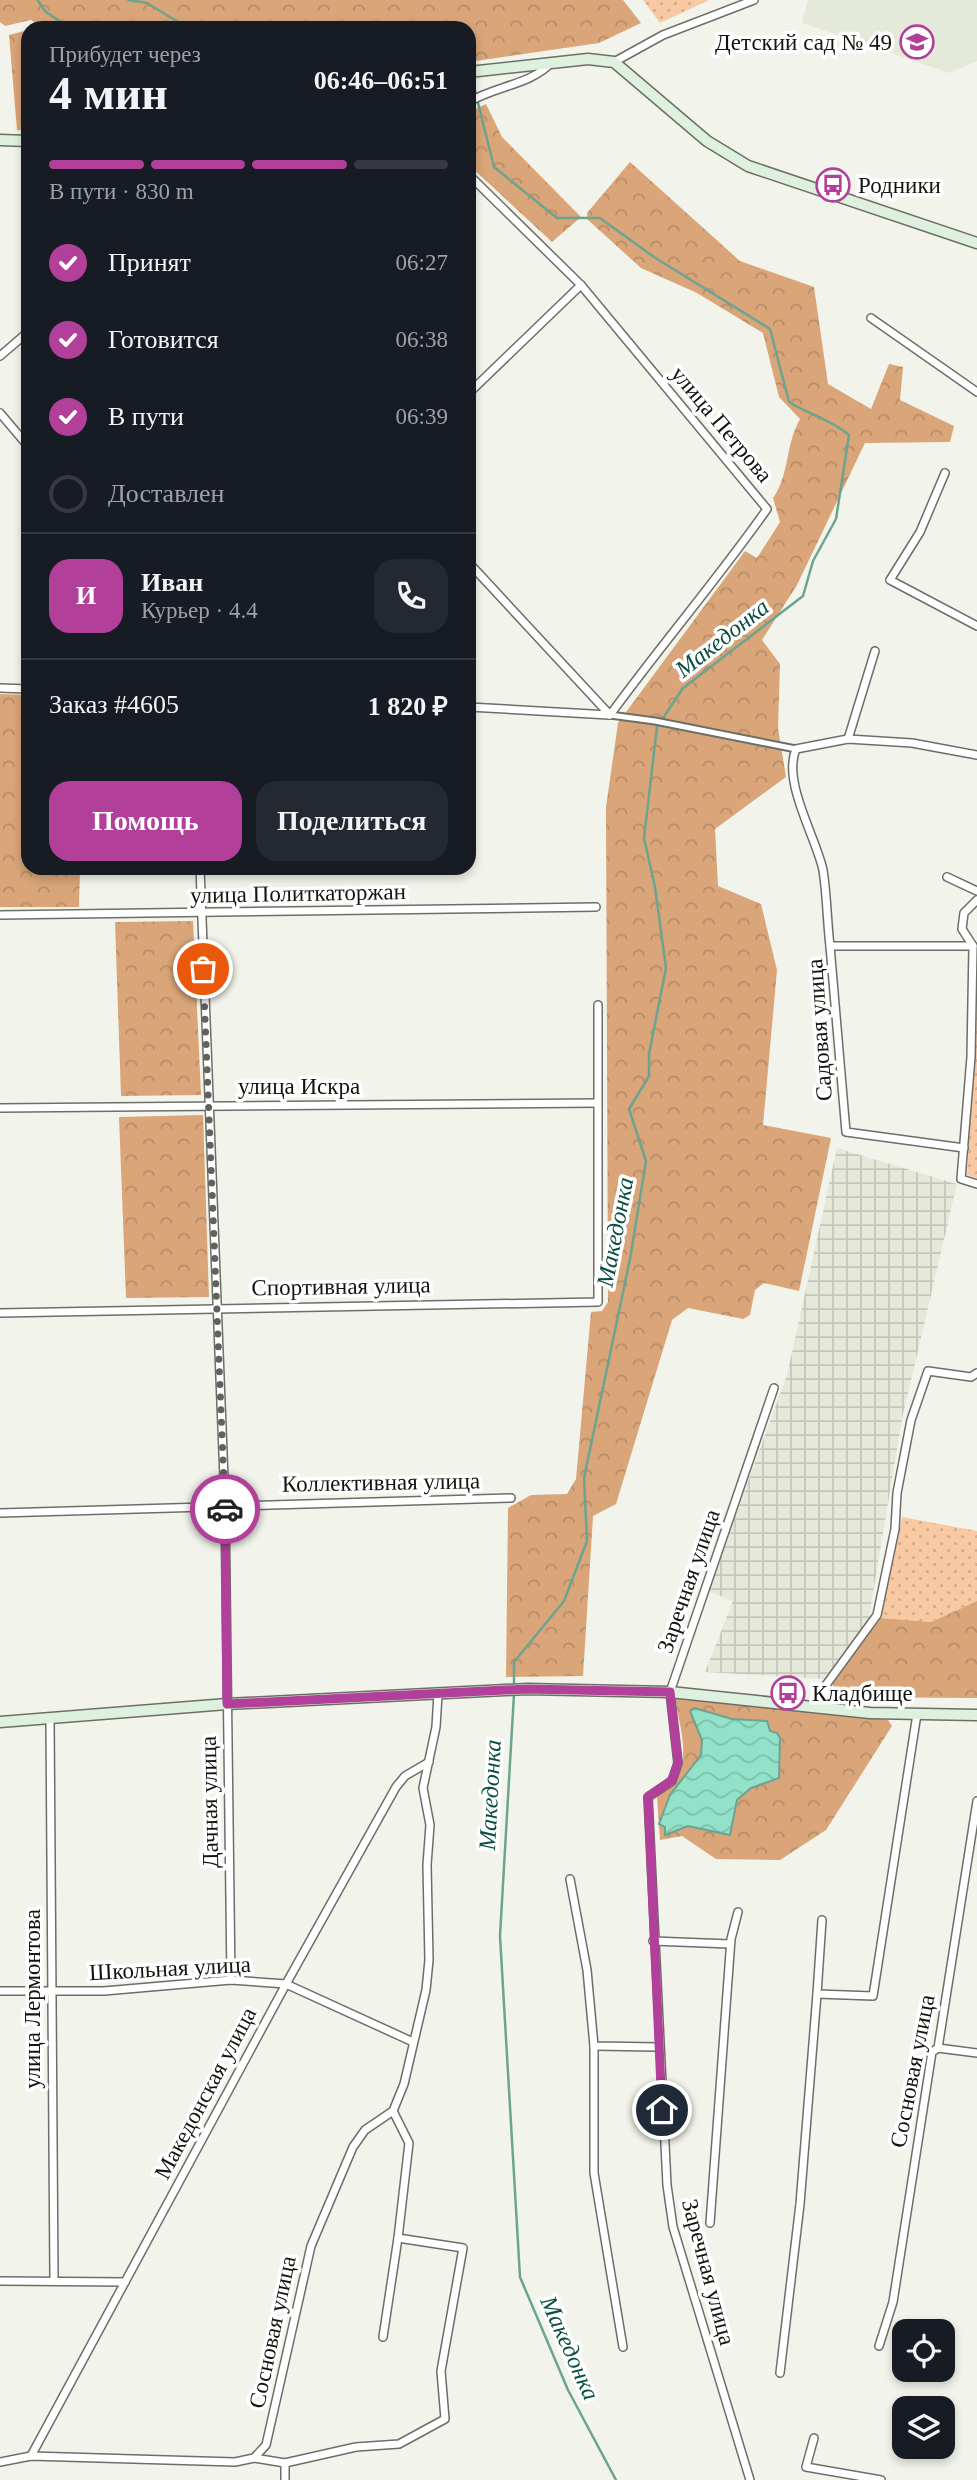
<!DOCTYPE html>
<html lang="ru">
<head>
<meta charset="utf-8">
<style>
  :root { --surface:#171b24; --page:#242831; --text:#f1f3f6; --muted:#9ea1a6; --line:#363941; --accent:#b2409a }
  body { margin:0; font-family:Georgia,serif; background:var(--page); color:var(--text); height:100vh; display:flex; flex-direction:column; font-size:26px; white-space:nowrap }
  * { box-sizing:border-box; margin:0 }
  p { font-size:23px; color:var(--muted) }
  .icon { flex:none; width:38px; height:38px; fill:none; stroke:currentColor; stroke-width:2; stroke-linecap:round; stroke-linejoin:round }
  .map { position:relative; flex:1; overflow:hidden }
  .drawer { position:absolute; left:21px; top:21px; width:455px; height:854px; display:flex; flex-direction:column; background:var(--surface); border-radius:21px; box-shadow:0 4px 10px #0003 }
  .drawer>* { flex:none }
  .controls { position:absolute; left:892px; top:2319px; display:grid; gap:14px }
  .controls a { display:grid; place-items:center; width:63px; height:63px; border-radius:14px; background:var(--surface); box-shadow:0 4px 10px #0003; font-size:35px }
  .pin { position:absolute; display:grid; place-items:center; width:60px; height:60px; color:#fff; margin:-30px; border:4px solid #fff; border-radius:50%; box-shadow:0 2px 7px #0007 }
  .courier { position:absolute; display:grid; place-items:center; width:70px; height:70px; margin:-35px; border:5px solid #b2409a; border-radius:50%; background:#fff; color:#222; box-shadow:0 2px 9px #0007 }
  .head em { font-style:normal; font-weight:600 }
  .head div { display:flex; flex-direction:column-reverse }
  .head { display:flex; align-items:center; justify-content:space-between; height:119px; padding:0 28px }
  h1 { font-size:46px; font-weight:600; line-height:52px }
  .bar { display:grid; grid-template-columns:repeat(4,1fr); gap:10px 7px; align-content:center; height:84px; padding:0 28px }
  .bar i { height:9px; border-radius:5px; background:var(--line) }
  .bar .active { background:var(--accent) }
  .bar p { grid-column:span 4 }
  .line { display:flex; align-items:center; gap:18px; padding:0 28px; border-top:2px solid var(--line) }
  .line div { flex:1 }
  .round { display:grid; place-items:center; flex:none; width:74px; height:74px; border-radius:21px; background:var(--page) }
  ol { padding:0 28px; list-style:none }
  li { display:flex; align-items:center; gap:21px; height:77px }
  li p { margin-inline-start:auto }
  li .icon { padding:7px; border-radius:50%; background:var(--accent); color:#fff; stroke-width:4 }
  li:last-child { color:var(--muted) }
  li i { width:38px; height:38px; border:4px solid var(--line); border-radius:50% }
  .button { display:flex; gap:14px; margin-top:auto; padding:14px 28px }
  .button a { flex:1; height:80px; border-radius:21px; background:var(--accent); color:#fff; font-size:28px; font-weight:600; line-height:80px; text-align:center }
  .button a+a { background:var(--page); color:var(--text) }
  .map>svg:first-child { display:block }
  .built { fill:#e5e9d9 }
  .industrial { fill:url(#industrial-grid) }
  .grass { fill:url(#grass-dots) }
  .forest { fill:url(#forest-crowns) }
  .water { fill:url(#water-waves); stroke:#6ca492; stroke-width:2 }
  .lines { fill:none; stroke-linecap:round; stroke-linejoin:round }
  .stream { stroke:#6ca492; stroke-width:2.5 }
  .pedestrian-casing { stroke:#6d6f67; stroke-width:9 }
  .minor-casing { stroke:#6d6f67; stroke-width:10 }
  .secondary-casing { stroke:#6d6f67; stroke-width:13 }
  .pedestrian { stroke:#fff; stroke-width:5 }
  .minor { stroke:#fff; stroke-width:7 }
  .secondary { stroke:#ddf1de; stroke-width:10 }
  .done { stroke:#61625d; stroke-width:7; stroke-dasharray:0 12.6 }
  .route { stroke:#b2409a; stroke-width:9 }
  .labels { text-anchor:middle; stroke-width:7; stroke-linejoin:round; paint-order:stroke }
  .poi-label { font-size:23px; fill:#131411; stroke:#fff; text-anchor:start }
  .street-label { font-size:23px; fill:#131411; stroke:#fff }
  .water-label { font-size:24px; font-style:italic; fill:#0a4e3f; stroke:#fff }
</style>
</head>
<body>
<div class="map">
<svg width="977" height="2480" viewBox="0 0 977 2480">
  <defs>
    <pattern id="industrial-grid" width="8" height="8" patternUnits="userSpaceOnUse" patternTransform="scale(1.75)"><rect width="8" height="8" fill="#e5e9d9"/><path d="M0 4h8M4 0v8" fill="none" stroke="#c4c7b9"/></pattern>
    <pattern id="grass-dots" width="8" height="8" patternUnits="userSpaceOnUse" patternTransform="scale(1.75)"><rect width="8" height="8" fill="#f8c9a3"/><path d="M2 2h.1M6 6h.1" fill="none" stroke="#d4ac8b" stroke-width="1.8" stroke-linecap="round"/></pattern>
    <pattern id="forest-crowns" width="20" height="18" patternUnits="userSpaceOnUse" patternTransform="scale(1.75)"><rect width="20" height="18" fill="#d9a579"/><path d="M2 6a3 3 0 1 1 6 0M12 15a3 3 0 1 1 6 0" fill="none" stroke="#b98d68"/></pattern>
    <pattern id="water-waves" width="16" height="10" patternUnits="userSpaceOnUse" patternTransform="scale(1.75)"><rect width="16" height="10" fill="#92e1c9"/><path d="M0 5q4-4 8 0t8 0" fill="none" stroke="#7dc0ac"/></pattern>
  </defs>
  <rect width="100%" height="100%" fill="#f2f4eb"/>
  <path class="built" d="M808,0H977V61L949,73L802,23Z"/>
  <path class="industrial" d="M837,1148L957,1184L902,1419L869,1618L825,1679L705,1672L733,1601L708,1591L787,1375Z"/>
  <g class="grass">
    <path d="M643,0H709L660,23Z"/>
    <path d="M977,996V1178L967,1175Z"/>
    <path d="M902,1517L977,1531V1601L931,1622L881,1618Z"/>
  </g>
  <g class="forest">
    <path d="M0,0H623L641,23L599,43L469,62V28H44L31,20L5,26L0,22Z"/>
    <path d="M28,30V131L17,130L9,35Z"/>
    <path d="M486,104L502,137L581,217L552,242L469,165V112Z"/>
    <path d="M630,162L740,261L814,287L828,384L871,409L889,364L903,367L900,400L954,426L950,442L865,443L797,585L762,640L780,664L778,728L786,777L715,829L718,886L761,904L777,970L763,1125L831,1138L799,1291L764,1283L755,1290L750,1315L743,1319L688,1308L672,1320L616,1504L593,1516L583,1676L506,1677L508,1508L531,1495L567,1494L576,1479L591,1312L602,1311L608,1302L606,807L618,723L745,551L757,558L780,522L773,498C790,474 785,445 800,419L779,397L763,333L697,293L641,268L587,219V213Z"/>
    <path d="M0,694L28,695V868H80L79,907H0Z"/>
    <path d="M193,921L201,1095L121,1096L115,922Z"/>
    <path d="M203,1115L209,1297L126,1298L119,1117Z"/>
    <path d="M977,1601V1698L833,1697V1683L881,1618L931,1622Z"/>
    <path d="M675,1696L888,1720L892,1726L826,1830L780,1860L716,1859L682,1836L660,1840L657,1797C697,1768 681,1739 675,1696Z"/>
  </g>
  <path class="water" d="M694,1708L732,1719L767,1721L770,1731L777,1733L780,1738L779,1778L751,1788L737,1800L730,1835L688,1826L665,1835V1827L659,1824L670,1795L701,1755L702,1740L690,1711Z"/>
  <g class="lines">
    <g class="stream">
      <path d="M128,0L147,3L188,28"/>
      <path d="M38,1L46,12L70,28"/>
      <path d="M471,75L494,167L557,218H600L654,257L770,329L789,402C808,414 832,420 849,435L836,519L813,561L803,596L683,688L657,727L644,838L655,887L666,968L649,1054V1076L629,1109L646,1161L630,1259L584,1478L587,1541L564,1601L514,1662V1688"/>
      <path d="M514,1694L500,1936L520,2277L568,2390L616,2480"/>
    </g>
    <defs>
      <path id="pedestrian" d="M610,715L655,721L796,749"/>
      <g id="minor">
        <path d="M614,62L663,35L754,0"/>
        <path d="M469,102C495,86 531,85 552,62"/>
        <path d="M469,175L581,285L767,509C717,580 661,645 610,715"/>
        <path d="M871,318L977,392"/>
        <path d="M0,356L28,332"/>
        <path d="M469,393L581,285"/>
        <path d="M0,413L28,446"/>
        <path d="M945,473L920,532L890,580L977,626"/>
        <path d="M469,563L610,715"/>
        <path d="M0,688L28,689"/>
        <path d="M469,707L609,715"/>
        <path d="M848,739L875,651"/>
        <path d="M200,868L225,1504L231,1980"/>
        <path d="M947,877L977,891"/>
        <path d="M977,900L964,913L962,929L973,946L971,1057L961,1179L977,1184"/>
        <path d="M0,915L596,907"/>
        <path d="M830,946C827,921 827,895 823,870C816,837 782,782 796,749L848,739L912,743L977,755"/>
        <path d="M0,1108L597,1103"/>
        <path d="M964,1148L846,1132L830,946H973"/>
        <path d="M0,1313L598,1302V1005"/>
        <path d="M0,1513L511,1498"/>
        <path d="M823,1707L826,1685L877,1615L895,1529L897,1493L911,1420L928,1371L971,1377L977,1373"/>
        <path d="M50,1718L54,2280"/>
        <path d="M570,1879L587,1970L594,2046L658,2047"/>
        <path d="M822,1920L817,1994L873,1996L917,1714"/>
        <path d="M653,1941L730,1944"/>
        <path d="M0,1991H104L231,1980L286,1984L413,2042"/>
        <path d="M594,2046V2173L623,2347"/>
        <path d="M938,2048L977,2053"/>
        <path d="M710,2223L731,1939L738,1912"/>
        <path d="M0,2281L125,2282"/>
        <path d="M383,2337L398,2238"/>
        <path d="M879,2346L893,2302L932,2052L938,2048L977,1801"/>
        <path d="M780,2373L800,2204L817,1994"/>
        <path d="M814,2438L806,2467L881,2480"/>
        <path d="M31,2456L286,1984L396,1787L405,1776L429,1762"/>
        <path d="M254,2458L285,2463V2480"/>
        <path d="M0,2462L31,2456L235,2462L254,2458L266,2445L311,2246L353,2147L365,2130L393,2111L404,2084L426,1990L429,1960L427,1865L430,1825L423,1788L436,1727L438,1694"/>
        <path d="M285,2463L356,2447L399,2444L445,2419L441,2371L463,2248L398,2238L409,2143L393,2111"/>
        <path d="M750,2480L673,2227L667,2185L648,1797L672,1781L678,1763L670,1692L774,1388"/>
      </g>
      <g id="secondary">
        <path d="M469,72L588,59L614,62L707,141L748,166L977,243"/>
        <path d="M0,140L28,141"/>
        <path d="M0,1722L227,1704L527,1689L670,1692L870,1713L977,1715"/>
      </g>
    </defs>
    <use href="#pedestrian" class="pedestrian-casing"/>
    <use href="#minor" class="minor-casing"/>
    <use href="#secondary" class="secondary-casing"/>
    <use href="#pedestrian" class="pedestrian"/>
    <use href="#minor" class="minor"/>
    <use href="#secondary" class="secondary"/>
  </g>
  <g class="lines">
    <path class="done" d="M203,969L225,1509"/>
    <path class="route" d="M225,1509L227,1704L527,1689L670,1692L678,1763L672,1780L648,1797L662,2110"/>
  </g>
  <defs>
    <symbol id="school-ring" viewBox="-11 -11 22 22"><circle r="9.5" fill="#fff" stroke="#b2409a" stroke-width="1.5"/><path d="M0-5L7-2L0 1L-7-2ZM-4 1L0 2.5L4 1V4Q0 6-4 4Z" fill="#b2409a"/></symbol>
    <symbol id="bus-ring" viewBox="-11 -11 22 22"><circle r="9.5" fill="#fff" stroke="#b2409a" stroke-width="1.5"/><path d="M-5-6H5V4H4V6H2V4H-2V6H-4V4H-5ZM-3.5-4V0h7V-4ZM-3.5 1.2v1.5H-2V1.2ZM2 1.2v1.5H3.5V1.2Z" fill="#b2409a"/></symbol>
  </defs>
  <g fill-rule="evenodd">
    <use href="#school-ring" x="898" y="23" width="38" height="38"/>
    <use href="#bus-ring" x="814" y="166" width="38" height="38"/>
    <use href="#bus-ring" x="769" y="1674" width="38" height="38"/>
  </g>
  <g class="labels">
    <g class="poi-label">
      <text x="892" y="50" text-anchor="end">Детский сад № 49</text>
      <text x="858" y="193">Родники</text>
      <text x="812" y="1701">Кладбище</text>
    </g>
    <g class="street-label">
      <text transform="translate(722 424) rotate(50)" y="8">улица Петрова</text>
      <text transform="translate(298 893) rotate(-1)" y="8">улица Политкаторжан</text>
      <text transform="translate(819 1030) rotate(-94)" y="8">Садовая улица</text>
      <text x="299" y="1094">улица Искра</text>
      <text transform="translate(341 1286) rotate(-1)" y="8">Спортивная улица</text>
      <text transform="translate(381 1482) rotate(-1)" y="8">Коллективная улица</text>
      <text transform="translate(688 1581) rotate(-71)" y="8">Заречная улица</text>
      <text transform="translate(209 1802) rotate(-91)" y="8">Дачная улица</text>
      <text transform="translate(170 1968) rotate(-3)" y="8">Школьная улица</text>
      <text transform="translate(32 1999) rotate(-90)" y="8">улица Лермонтова</text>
      <text transform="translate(912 2071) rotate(-79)" y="8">Сосновая улица</text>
      <text transform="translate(205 2093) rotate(-62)" y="8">Македонская улица</text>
      <text transform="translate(709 2272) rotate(75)" y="8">Заречная улица</text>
      <text transform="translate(272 2332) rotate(-78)" y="8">Сосновая улица</text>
    </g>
    <g class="water-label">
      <text transform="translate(722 638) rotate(-38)" y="8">Македонка</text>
      <text transform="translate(615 1232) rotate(-79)" y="8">Македонка</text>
      <text transform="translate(490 1795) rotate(-87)" y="8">Македонка</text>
      <text transform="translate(570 2348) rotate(66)" y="8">Македонка</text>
    </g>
  </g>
</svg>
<div class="controls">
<a><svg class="icon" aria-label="locate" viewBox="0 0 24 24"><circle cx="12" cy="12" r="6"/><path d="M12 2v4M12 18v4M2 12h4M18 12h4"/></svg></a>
<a><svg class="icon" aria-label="layers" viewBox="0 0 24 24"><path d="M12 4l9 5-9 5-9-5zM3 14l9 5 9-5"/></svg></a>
</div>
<div class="pin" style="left:203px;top:969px;background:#ea580c"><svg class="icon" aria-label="bag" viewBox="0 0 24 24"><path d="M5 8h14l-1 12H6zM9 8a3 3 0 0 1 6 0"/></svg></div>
<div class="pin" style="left:662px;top:2110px;background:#1f2937"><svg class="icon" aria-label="home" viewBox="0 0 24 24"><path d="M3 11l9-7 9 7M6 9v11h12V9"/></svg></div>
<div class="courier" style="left:225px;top:1509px"><svg class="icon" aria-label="car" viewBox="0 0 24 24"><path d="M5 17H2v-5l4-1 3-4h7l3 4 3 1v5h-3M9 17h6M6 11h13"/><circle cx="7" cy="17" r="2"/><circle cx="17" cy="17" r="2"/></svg></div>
<section class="drawer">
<div class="head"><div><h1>4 мин</h1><p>Прибудет через</p></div><em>06:46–06:51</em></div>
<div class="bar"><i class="active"></i><i class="active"></i><i class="active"></i><i></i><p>В пути · 830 m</p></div>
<ol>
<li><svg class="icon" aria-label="check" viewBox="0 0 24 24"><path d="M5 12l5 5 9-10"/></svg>Принят<p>06:27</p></li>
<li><svg class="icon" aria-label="check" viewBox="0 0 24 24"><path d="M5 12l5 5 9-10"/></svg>Готовится<p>06:38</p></li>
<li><svg class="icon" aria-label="check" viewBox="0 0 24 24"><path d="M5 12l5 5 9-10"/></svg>В пути<p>06:39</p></li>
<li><i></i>Доставлен</li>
</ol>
<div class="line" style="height:126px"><b class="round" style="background:var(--accent);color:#fff">И</b><div><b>Иван</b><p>Курьер · 4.4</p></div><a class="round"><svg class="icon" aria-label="phone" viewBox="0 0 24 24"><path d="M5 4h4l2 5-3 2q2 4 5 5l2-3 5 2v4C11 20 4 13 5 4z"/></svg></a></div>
<div class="line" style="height:91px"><div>Заказ #4605</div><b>1 820 ₽</b></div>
<div class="button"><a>Помощь</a><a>Поделиться</a></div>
</section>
</div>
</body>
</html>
